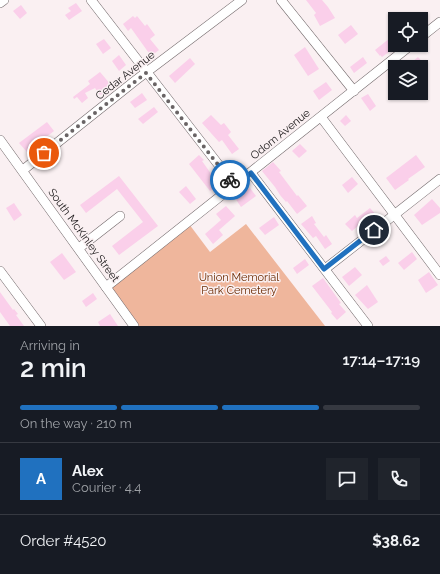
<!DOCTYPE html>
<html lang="en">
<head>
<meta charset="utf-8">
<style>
  :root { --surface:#171b24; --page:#20242c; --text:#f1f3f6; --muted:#9ea1a6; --line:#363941; --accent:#2071bf }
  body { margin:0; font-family:Raleway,sans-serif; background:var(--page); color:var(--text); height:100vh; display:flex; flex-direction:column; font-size:15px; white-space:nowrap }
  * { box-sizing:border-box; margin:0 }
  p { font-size:13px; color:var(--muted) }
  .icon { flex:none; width:22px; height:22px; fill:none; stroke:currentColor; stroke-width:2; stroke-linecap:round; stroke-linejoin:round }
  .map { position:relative; height:326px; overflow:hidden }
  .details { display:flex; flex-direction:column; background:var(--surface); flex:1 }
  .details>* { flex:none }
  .controls { position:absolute; left:388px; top:12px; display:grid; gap:8px }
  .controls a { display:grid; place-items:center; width:40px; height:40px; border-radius:0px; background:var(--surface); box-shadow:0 1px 3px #0004; font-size:20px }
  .pin { position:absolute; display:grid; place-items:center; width:34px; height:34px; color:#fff; margin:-17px; border:2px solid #fff; border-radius:50%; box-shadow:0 1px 4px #0007 }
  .courier { position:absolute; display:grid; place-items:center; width:40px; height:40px; margin:-20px; border:3px solid #2071bf; border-radius:50%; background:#fff; color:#222; box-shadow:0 1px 5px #0007 }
  .headline em { font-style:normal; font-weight:600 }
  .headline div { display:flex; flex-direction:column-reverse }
  .headline { display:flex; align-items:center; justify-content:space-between; height:68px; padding:0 20px }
  h1 { font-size:26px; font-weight:600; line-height:30px }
  .bar { display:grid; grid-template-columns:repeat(4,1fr); gap:6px 4px; align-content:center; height:48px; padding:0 20px }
  .bar i { height:5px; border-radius:3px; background:var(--line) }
  .bar .current { background:var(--accent) }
  .bar p { grid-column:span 4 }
  .line { display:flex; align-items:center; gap:10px; padding:0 20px; border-top:1px solid var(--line) }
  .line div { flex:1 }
  .round { display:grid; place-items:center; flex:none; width:42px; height:42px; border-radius:0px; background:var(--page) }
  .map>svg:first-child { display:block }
  .green { fill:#efb69c }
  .building { fill:#facfea }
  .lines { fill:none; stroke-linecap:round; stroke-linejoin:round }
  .minor-casing { stroke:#72696b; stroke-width:10 }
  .minor { stroke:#fff; stroke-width:9 }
  .done { stroke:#696465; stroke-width:4; stroke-dasharray:0 7.2 }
  .route { stroke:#2071bf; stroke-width:5 }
  .labels { text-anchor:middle; stroke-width:3; stroke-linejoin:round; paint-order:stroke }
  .street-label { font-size:11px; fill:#1b1819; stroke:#faf0f2 }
  .park-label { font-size:11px; fill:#6b2a00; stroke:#faf0f2 }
</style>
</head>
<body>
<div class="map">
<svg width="440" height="326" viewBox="0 0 440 326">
  <rect width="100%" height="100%" fill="#faf0f2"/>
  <path class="green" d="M189,224L210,252L246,224L325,326H137L109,287Z"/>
  <g class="building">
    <path d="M306,0H322L328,7L335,18L320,26L314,15L316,13Z"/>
    <path d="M76,3L82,11L69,20L65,15L71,11L68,8Z"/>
    <path d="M21,5L27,13L20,19L13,11Z"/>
    <path d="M133,16L135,18L137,16L145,26L147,24L155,35L150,39L159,50L151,56L131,28L128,31L123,24Z"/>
    <path d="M351,25L358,34L345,44L338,35Z"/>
    <path d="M395,34V45L397,46L382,57L380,55V56L375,50Z"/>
    <path d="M104,39L111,48L103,54L96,44Z"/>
    <path d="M305,47L319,69L308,76L294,55Z"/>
    <path d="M119,55L126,65L119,71L112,61Z"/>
    <path d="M363,57L367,63L354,73L350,67Z"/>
    <path d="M418,57L427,67H406Z"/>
    <path d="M190,58L195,64L175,83L169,76Z"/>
    <path d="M100,72L111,85L108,88L109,90L102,95L101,94L100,95L95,88L85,93L88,98L82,103L77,97L74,99L73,97L90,84L88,81Z"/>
    <path d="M326,82L332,90L319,100L313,91Z"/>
    <path d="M142,93L147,100L135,108L130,102Z"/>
    <path d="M368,94L376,106L370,111L361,98Z"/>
    <path d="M154,107L158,112L143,124L138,119Z"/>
    <path d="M211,115L221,125L224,123L231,132L228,135L239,149L232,154L222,140L219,142L202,123Z"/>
    <path d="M346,115L351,121L345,126L340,121Z"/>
    <path d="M47,122L54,131L27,152L19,143Z"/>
    <path d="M300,144L307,151L299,158L292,151Z"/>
    <path d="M199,155L204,160L202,161L219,185L210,191L189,164Z"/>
    <path d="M416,155L425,167L408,179L409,180L395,190L386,178Z"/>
    <path d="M273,162L281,171L279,172L297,196L298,195L307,206L297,214L287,201L286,202L280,195L275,187L262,171Z"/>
    <path d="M119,176L158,226L119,255L112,246L143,222L117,189L86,213L80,205Z"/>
    <path d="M352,177L358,184L348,193L342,185Z"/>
    <path d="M186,186L196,199L190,204L179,192Z"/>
    <path d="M250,188L256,196L241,207L235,198Z"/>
    <path d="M432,199L440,208V213L422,225L414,215Z"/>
    <path d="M14,203L22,215L14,221L6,208Z"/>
    <path d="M226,206L235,216L219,230L223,235L213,244L205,234L221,220L216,214Z"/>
    <path d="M370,208L377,216L366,223L364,221L352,231L345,224L355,215L357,218Z"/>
    <path d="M312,216L316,223L314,224L324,237L326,235L332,244L325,249L316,236L313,238L301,224Z"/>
    <path d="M274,217L279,225L265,235L259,228Z"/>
    <path d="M412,252L417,259L404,270L398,263Z"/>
    <path d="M62,253L76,272L64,280L50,262Z"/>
    <path d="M386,256L390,261L383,266L379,261Z"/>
    <path d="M305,259L309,265L297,274L293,268Z"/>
    <path d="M355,267L362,275L349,286L342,277Z"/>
    <path d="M429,272L438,285L426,293L418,280Z"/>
    <path d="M323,278L341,303L339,304L346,312L337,320L331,313L332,312L312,286Z"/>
    <path d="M367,285L378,302L368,309L355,295Z"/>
    <path d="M0,292L13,310L14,309L18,314L16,315L24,326H10L0,312Z"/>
    <path d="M93,293L97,299L86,307L82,301Z"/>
    <path d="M110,314L118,326H100L98,322Z"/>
  </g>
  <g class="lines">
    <defs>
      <g id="minor">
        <path d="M91,0L235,186"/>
        <path d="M281,0L354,91"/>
        <path d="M0,3L4,0"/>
        <path d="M421,37L440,22"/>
        <path d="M321,117L440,275"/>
        <path d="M0,140L134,326"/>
        <path d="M23,170L136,80L242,0"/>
        <path d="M251,173L368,326"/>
        <path d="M79,248L120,216"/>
        <path d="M325,269L440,179"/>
        <path d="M0,271L41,326"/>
        <path d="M106,287L411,45"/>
      </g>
    </defs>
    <use href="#minor" class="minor-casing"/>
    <use href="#minor" class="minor"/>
  </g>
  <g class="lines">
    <path class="done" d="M44,153L146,73L230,180"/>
    <path class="route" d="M230,180L235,186L251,173L324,269L374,230"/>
  </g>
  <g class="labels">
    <g class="street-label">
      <text transform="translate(125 75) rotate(-38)" y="4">Cedar Avenue</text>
      <text transform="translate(280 134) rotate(-39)" y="4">Odom Avenue</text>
      <text transform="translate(84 235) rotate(54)" y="4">South McKinley Street</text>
    </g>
    <g class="park-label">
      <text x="239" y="281">Union Memorial<tspan x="239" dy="13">Park Cemetery</tspan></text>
    </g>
  </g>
</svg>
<div class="controls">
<a><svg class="icon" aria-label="locate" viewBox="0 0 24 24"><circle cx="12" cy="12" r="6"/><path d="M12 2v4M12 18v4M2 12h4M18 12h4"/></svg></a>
<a><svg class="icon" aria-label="layers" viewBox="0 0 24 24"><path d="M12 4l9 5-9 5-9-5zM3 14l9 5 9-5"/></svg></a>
</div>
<div class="pin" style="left:44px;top:153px;background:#ea580c"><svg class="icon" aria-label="bag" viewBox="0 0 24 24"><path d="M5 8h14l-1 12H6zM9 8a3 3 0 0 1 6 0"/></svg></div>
<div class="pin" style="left:374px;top:230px;background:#1f2937"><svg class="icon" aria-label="home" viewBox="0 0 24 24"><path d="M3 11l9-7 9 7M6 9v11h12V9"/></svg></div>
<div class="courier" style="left:230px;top:180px"><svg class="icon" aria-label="bike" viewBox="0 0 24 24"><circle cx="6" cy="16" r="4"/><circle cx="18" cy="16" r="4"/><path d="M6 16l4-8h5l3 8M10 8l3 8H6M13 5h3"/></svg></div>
</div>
<section class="details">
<div class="headline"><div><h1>2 min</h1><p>Arriving in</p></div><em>17:14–17:19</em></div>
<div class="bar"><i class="current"></i><i class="current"></i><i class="current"></i><i></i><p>On the way · 210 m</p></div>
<div class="line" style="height:72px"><b class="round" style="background:var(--accent);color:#fff">A</b><div><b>Alex</b><p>Courier · 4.4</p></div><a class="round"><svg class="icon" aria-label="chat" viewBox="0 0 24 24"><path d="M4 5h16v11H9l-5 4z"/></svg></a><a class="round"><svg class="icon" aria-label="phone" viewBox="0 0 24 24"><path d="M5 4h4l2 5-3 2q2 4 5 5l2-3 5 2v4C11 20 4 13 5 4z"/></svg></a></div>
<div class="line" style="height:52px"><div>Order #4520</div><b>$38.62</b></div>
</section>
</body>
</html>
